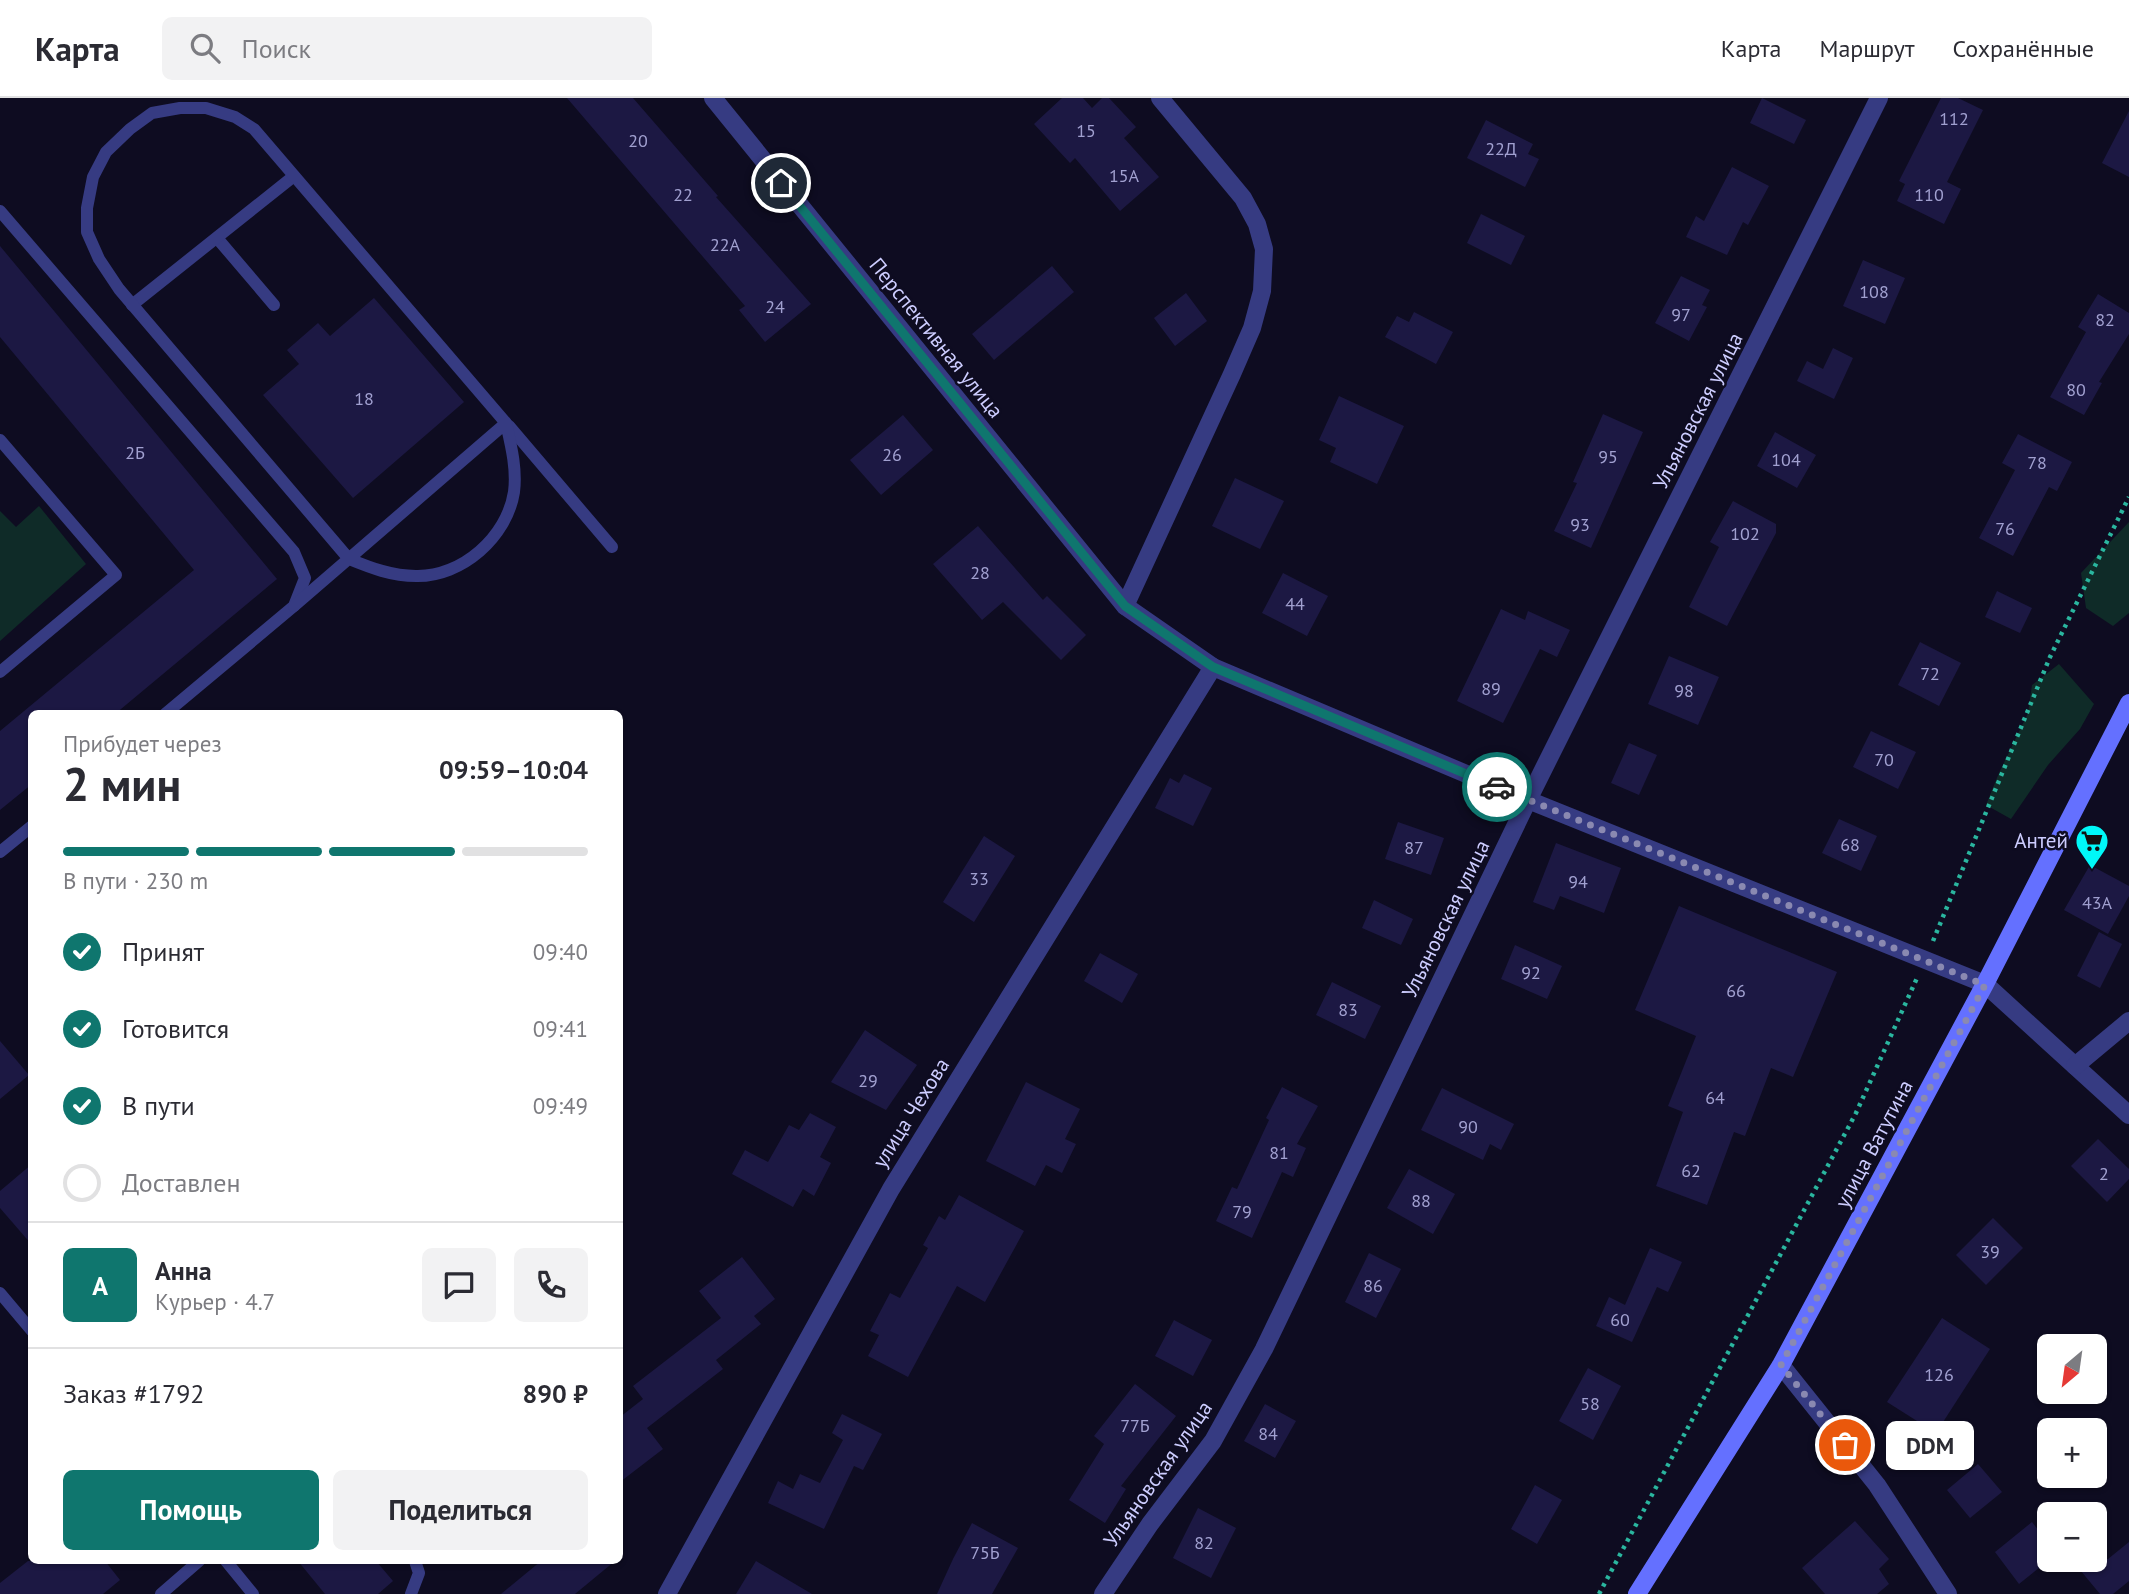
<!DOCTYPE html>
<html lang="ru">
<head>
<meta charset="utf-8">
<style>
  :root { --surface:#fff; --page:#f2f2f3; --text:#2b2b33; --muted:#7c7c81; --line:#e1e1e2; --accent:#0f766e }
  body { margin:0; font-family:"PT Sans",sans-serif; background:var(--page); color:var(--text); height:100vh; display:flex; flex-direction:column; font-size:26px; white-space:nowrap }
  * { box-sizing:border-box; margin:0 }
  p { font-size:23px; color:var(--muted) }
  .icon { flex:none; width:38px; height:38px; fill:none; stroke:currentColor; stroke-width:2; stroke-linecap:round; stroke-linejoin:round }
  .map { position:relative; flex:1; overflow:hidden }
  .drawer { position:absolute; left:28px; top:612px; width:595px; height:854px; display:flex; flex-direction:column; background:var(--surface); border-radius:10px; box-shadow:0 2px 5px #0004 }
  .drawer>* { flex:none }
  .needle { width:46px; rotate:209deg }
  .tools { position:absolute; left:2037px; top:1236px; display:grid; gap:14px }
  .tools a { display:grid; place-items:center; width:70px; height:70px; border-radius:10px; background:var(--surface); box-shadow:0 2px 5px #0004; font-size:35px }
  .pin { position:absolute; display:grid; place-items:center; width:60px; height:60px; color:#fff; margin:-30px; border:4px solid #fff; border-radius:50%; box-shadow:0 2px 7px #0007 }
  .courier { position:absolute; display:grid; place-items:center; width:70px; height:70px; margin:-35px; border:5px solid #0f766e; border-radius:50%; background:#fff; color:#222; box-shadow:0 2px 9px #0007 }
  .bubble { position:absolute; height:49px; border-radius:10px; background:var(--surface); box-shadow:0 2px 5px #0004; font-size:23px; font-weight:700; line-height:49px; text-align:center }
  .overview em { font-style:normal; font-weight:700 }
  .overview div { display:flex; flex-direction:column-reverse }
  .overview { display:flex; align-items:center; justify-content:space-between; height:119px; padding:0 35px }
  h1 { font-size:46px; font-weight:700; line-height:52px }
  .bar { display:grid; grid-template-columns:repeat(4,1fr); gap:10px 7px; align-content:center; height:84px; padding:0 35px }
  .bar i { height:9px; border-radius:5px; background:var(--line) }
  .bar .active { background:var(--accent) }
  .bar p { grid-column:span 4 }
  .line { display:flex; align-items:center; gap:18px; padding:0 35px; border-top:2px solid var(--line) }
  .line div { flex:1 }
  .round { display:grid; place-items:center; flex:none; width:74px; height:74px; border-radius:10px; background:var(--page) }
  ol { padding:0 35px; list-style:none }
  li { display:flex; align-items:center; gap:21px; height:77px }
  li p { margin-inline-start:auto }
  li .icon { padding:7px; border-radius:50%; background:var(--accent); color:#fff; stroke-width:4 }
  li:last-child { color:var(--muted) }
  li i { width:38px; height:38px; border:4px solid var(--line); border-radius:50% }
  .cta { display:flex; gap:14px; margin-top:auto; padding:14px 35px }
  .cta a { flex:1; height:80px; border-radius:10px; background:var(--accent); color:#fff; font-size:28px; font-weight:700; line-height:80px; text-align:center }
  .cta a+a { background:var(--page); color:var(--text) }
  header { display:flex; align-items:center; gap:42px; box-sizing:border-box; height:98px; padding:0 35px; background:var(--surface); border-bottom:2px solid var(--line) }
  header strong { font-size:33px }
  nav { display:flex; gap:38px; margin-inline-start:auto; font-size:24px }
  .search { width:490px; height:63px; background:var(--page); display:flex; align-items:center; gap:18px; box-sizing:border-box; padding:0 24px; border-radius:10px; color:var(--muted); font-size:26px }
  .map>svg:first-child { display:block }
  .green { fill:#0f2b28 }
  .building { fill:#1c1843 }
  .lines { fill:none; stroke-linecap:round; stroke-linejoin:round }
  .path { stroke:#2ab69f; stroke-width:4.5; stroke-dasharray:3.5 5; stroke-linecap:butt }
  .lane { stroke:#363b82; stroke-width:12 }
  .street { stroke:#363b82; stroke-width:18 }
  .secondary { stroke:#6470ff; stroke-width:18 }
  .done { stroke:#8a89b1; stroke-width:7; stroke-dasharray:0 12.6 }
  .route { stroke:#0f766e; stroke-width:9 }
  .labels { text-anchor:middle; stroke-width:5; stroke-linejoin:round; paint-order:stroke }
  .number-label { font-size:18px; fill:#a1a0d0 }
  .street-label { font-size:21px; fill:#cdcdff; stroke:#0e0c21 }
  .poi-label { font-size:21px; fill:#cdcdff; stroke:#0e0c21; text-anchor:end }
</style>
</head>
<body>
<header>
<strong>Карта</strong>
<div class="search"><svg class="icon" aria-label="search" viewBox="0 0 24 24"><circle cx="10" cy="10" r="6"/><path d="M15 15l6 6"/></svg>Поиск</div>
<nav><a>Карта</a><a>Маршрут</a><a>Сохранённые</a></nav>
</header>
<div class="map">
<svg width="2129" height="1496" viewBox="0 0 2129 1496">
  <rect width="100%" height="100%" fill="#0e0c21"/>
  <g class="green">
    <path d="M39,408L86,466L0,543V413L16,429Z"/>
    <path d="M2129,424V515L2113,528L2086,510L2081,475Z"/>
    <path d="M2059,566L2094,606L2080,631L2048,667L2011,721L1986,707L1999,675L2028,615L2032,587Z"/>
  </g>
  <g class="building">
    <path d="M567,0H633L718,98L716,99L811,206L765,244L739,212L745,208Z"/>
    <path d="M1062,0H1083L1092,10L1102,0H1109L1136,29L1124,40L1159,79L1120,113L1075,60L1070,65L1034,26Z"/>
    <path d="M1762,0L1806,22L1794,46L1750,25Z"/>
    <path d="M1941,0H1958L1983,12L1947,84L1961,91L1944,126L1897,103L1905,86L1899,83Z"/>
    <path d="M2129,13V79L2102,65Z"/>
    <path d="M1486,22L1533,46L1528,56L1539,61L1525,89L1467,60Z"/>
    <path d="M1732,69L1769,88L1748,127L1743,124L1727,157L1686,139L1696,118L1704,123Z"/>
    <path d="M1481,116L1525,138L1511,167L1467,145Z"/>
    <path d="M0,148L277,481L115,616H32V686L0,712V633L194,472L0,239Z"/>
    <path d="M1863,162L1905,180L1885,226L1843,208Z"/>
    <path d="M1052,168L1074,194L994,262L972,236Z"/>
    <path d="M1681,178L1710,192L1702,207L1707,209L1689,243L1655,225Z"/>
    <path d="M1186,195L1207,223L1175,248L1154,220Z"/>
    <path d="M2098,196L2129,215V236L2099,284L2102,285L2084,317L2050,299L2086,234L2078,229Z"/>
    <path d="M374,200L464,304L353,400L263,297L299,266L287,252L318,225L330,238Z"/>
    <path d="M1414,214L1453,234L1436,266L1385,239L1397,218L1409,224Z"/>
    <path d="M1833,250L1853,260L1834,301L1797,283L1807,263L1823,271Z"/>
    <path d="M1339,298L1404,328L1377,386L1330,364L1336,350L1319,342Z"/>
    <path d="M1603,316L1643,334L1591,450L1554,433L1577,385L1573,384Z"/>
    <path d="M903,317L933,352L881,397L850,362Z"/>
    <path d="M1775,334L1816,357L1797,390L1757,368Z"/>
    <path d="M2018,336L2072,364L2057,393L2049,389L2013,458L1979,440L2015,372L2002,365Z"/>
    <path d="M1235,380L1284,403L1260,451L1212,428Z"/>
    <path d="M1733,403L1776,426V435L1727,528L1689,509L1719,449L1710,444Z"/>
    <path d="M978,428L1043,502L1047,498L1086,537L1061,562L1003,504L982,522L933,466Z"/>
    <path d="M1283,475L1328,498L1307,538L1262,515Z"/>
    <path d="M1997,493L2032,510L2020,535L1985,519Z"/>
    <path d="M1501,511L1525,522L1528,513L1570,532L1557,559L1540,551L1503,625L1457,603Z"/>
    <path d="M1920,544L1961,565L1939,608L1898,587Z"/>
    <path d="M1669,558L1719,579L1698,627L1648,606Z"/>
    <path d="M1871,633L1916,654L1898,691L1853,669Z"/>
    <path d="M1629,645L1657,657L1639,697L1611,685Z"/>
    <path d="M1184,676L1212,690L1193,728L1155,710L1170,680L1179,685Z"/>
    <path d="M1839,721L1877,738L1861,773L1822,755Z"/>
    <path d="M1398,724L1444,740L1431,777L1385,761Z"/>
    <path d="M984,738L1015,758L974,824L943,804Z"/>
    <path d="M1556,745L1621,770L1604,815L1560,798L1554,812L1533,804Z"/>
    <path d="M2090,767L2129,788V798L2108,836L2064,812Z"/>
    <path d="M1374,802L1413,821L1401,847L1362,830Z"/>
    <path d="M1679,808L1837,874L1793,979L1771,970L1745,1038L1734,1034L1707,1107L1656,1088L1683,1014L1668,1008L1696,938L1635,912Z"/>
    <path d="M2099,834L2122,846L2100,890L2077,878Z"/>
    <path d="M1515,847L1562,868L1547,901L1501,881Z"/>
    <path d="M1100,855L1138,876L1122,905L1084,883Z"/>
    <path d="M1332,884L1381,908L1365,941L1316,917Z"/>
    <path d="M865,932L917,967L886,1012L831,984Z"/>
    <path d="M0,943L29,977L0,1001Z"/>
    <path d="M1026,984L1080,1011L1065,1041L1076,1046L1062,1075L1046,1067L1035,1088L986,1063Z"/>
    <path d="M1282,989L1318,1008L1297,1046L1306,1050L1293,1079L1282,1074L1252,1140L1216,1123L1232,1089L1237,1091L1269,1022L1266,1020Z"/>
    <path d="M1442,990L1514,1026L1501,1052L1490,1046L1483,1062L1421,1032Z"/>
    <path d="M810,1015L836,1029L820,1059L831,1065L814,1098L803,1091L793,1109L732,1076L745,1052L768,1064L789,1027L799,1032Z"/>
    <path d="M2098,1041L2129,1071V1081L2107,1104L2071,1068Z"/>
    <path d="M32,1066V1147L0,1110V1093Z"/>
    <path d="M1409,1071L1455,1096L1433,1136L1387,1110Z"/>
    <path d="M959,1097L1024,1133L985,1204L957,1188L908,1279L868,1258L879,1237L870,1233L890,1195L900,1200L928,1150L923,1147L939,1118L945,1122Z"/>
    <path d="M1993,1120L2023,1150L1986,1187L1956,1157Z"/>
    <path d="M1650,1150L1682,1164L1668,1194L1657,1189L1632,1244L1596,1228L1609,1199L1625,1207Z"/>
    <path d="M1369,1155L1401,1171L1376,1220L1345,1204Z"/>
    <path d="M742,1159L775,1201L754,1218L761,1226L716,1262L723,1271L647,1330L663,1351L620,1384V1319L643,1301L633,1288L721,1220L699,1193Z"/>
    <path d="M1942,1220L1990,1251L1936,1335L1887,1304Z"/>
    <path d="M1174,1222L1212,1242L1193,1278L1155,1258Z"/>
    <path d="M1588,1270L1621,1288L1593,1342L1559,1323Z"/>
    <path d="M1135,1286L1176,1318L1121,1388L1126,1391L1105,1425L1069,1402L1104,1346L1094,1338Z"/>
    <path d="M1265,1306L1296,1323L1275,1360L1244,1343Z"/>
    <path d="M842,1316L882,1336L863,1372L854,1368L824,1431L768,1405L778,1383L793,1391L800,1376L820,1385L843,1342L832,1335Z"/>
    <path d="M1978,1366L2002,1394L1970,1420L1947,1392Z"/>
    <path d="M1535,1387L1562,1402L1537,1446L1511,1431Z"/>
    <path d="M1198,1410L1236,1430L1211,1480L1173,1460Z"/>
    <path d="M1855,1423L1889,1461L1879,1471L1889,1486L1877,1496H1825L1802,1470Z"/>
    <path d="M2032,1424L2049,1446V1462L2019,1486L1995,1454Z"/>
    <path d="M972,1425L1018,1450L992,1496H937L953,1461Z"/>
    <path d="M2129,1444V1483L2113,1496H2100L2071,1461H2108Z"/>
    <path d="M28,1463H105L120,1482L103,1496H0V1485Z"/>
    <path d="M298,1463H376L393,1483L378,1496H325Z"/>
    <path d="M541,1463H615L575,1496H501Z"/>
    <path d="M756,1463L812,1496H736Z"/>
  </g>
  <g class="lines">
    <g class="path">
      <path d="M1933,843L2050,559L2129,399"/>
      <path d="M1599,1496L1856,1015L1917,880"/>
    </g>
    <g class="lane">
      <path d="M0,113L294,454L305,480L294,508L165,616"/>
      <path d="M217,140L274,207"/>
      <path d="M132,207L294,78"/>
      <path d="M509,328L612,449"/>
      <path d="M0,342L116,477L0,574"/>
      <path d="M294,508L506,325L254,31L235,19L206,10H180L152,15L130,31L106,54L93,79L87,110V134L99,161L119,191L349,461C371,470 392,478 416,478C462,479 507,439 514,394C517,371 511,347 506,325"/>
      <path d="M0,754L32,728"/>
      <path d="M0,1195L32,1233"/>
      <path d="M226,1463L253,1496"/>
      <path d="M161,1496L199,1463"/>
      <path d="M411,1496L419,1475L415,1463"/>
    </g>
    <g class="street">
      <path d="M713,0L1125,508L1213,569L1528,702L1985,886L2129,1017"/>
      <path d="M1125,508L1232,276L1252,230L1262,193L1264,151L1257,126L1243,100L1160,0"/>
      <path d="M2075,968L2129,923"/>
      <path d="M1781,1267L1877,1387L1948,1496"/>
      <path d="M667,1496L891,1091L1213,569"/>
      <path d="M1103,1496L1150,1426L1213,1343L1264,1251L1528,702L1879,0"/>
    </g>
    <path class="secondary" d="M1637,1496L1781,1267L1985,886L2129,605"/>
  </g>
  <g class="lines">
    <path class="done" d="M1497,689L1985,887L1781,1267L1845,1347"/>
    <path class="route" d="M781,85L1125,508L1213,569L1497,689"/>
  </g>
  <defs>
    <symbol id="supermarket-pin" viewBox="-11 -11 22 30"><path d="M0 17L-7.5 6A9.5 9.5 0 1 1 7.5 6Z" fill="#00f8f8" stroke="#0e0c21"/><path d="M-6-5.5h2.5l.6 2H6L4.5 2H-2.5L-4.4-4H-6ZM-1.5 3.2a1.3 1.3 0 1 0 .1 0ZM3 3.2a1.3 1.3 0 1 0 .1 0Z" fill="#111"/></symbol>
  </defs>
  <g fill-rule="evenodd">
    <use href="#supermarket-pin" x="2073" y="724" width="38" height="52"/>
  </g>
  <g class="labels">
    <g class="number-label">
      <text x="1954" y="27">112</text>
      <text x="1086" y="39">15</text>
      <text x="638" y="49">20</text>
      <text x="1501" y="57">22Д</text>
      <text x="1124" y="84">15А</text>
      <text x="683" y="103">22</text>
      <text x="1929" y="103">110</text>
      <text x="725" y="153">22А</text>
      <text x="1874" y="200">108</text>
      <text x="775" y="215">24</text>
      <text x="1681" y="223">97</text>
      <text x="2105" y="228">82</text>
      <text x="2076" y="298">80</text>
      <text x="364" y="307">18</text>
      <text x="135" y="361">2Б</text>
      <text x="892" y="363">26</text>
      <text x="1608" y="365">95</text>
      <text x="1786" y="368">104</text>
      <text x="2037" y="371">78</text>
      <text x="1580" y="433">93</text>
      <text x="2005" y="437">76</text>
      <text x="1745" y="442">102</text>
      <text x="980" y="481">28</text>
      <text x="1295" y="512">44</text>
      <text x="1930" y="582">72</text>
      <text x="1491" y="597">89</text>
      <text x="1684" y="599">98</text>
      <text x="1884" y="668">70</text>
      <text x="1850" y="753">68</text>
      <text x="1414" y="756">87</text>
      <text x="979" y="787">33</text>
      <text x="1578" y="790">94</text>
      <text x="2097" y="811">43А</text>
      <text x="1531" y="881">92</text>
      <text x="1736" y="899">66</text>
      <text x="1348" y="918">83</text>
      <text x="868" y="989">29</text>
      <text x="1715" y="1006">64</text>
      <text x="1468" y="1035">90</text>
      <text x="1279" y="1061">81</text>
      <text x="1691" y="1079">62</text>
      <text x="2104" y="1082">2</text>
      <text x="1421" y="1109">88</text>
      <text x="1242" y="1120">79</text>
      <text x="1990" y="1160">39</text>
      <text x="1373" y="1194">86</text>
      <text x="1620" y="1228">60</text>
      <text x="1939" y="1283">126</text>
      <text x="1590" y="1312">58</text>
      <text x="1135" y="1334">77Б</text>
      <text x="1268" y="1342">84</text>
      <text x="1204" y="1451">82</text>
      <text x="985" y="1461">75Б</text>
    </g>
    <g class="street-label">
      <text transform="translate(936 240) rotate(51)" y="7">Перспективная улица</text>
      <text transform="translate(1698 313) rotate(-63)" y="7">Ульяновская улица</text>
      <text transform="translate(1446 821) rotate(-64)" y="7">Ульяновская улица</text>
      <text transform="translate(911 1015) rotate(-58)" y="7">улица Чехова</text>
      <text transform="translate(1874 1046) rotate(-62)" y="7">улица Ватутина</text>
      <text transform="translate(1158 1376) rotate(-55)" y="7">Ульяновская улица</text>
    </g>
    <g class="poi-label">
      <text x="2068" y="750">Антей</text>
    </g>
  </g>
</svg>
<div class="tools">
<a><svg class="needle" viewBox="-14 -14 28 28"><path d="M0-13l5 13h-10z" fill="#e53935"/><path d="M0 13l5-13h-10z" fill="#7c7c81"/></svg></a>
<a>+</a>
<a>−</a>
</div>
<div class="pin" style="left:1845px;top:1347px;background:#ea580c"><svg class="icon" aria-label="bag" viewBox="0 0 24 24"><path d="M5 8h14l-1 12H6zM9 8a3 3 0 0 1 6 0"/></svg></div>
<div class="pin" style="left:781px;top:85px;background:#1f2937"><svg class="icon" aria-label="home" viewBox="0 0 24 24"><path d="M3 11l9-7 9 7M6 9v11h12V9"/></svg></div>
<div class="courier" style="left:1497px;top:689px"><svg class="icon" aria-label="car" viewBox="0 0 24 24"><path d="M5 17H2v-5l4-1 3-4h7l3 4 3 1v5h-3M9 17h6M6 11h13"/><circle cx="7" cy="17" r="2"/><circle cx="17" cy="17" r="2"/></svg></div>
<div class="bubble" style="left:1886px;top:1323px;width:88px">DDM</div>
<section class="drawer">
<div class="overview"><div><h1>2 мин</h1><p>Прибудет через</p></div><em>09:59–10:04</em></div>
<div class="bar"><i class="active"></i><i class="active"></i><i class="active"></i><i></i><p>В пути · 230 m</p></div>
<ol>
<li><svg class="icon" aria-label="check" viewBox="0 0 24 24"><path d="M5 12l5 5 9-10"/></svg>Принят<p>09:40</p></li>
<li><svg class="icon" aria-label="check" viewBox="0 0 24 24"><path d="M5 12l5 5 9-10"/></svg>Готовится<p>09:41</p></li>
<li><svg class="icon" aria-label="check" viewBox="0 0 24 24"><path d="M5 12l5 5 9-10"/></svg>В пути<p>09:49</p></li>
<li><i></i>Доставлен</li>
</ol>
<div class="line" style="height:126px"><b class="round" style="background:var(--accent);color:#fff">А</b><div><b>Анна</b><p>Курьер · 4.7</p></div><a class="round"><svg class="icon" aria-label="chat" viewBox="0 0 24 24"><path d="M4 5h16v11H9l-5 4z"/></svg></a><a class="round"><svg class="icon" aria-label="phone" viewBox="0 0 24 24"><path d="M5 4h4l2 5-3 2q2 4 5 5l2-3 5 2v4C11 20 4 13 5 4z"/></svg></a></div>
<div class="line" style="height:91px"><div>Заказ #1792</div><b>890 ₽</b></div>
<div class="cta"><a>Помощь</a><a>Поделиться</a></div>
</section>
</div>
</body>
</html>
